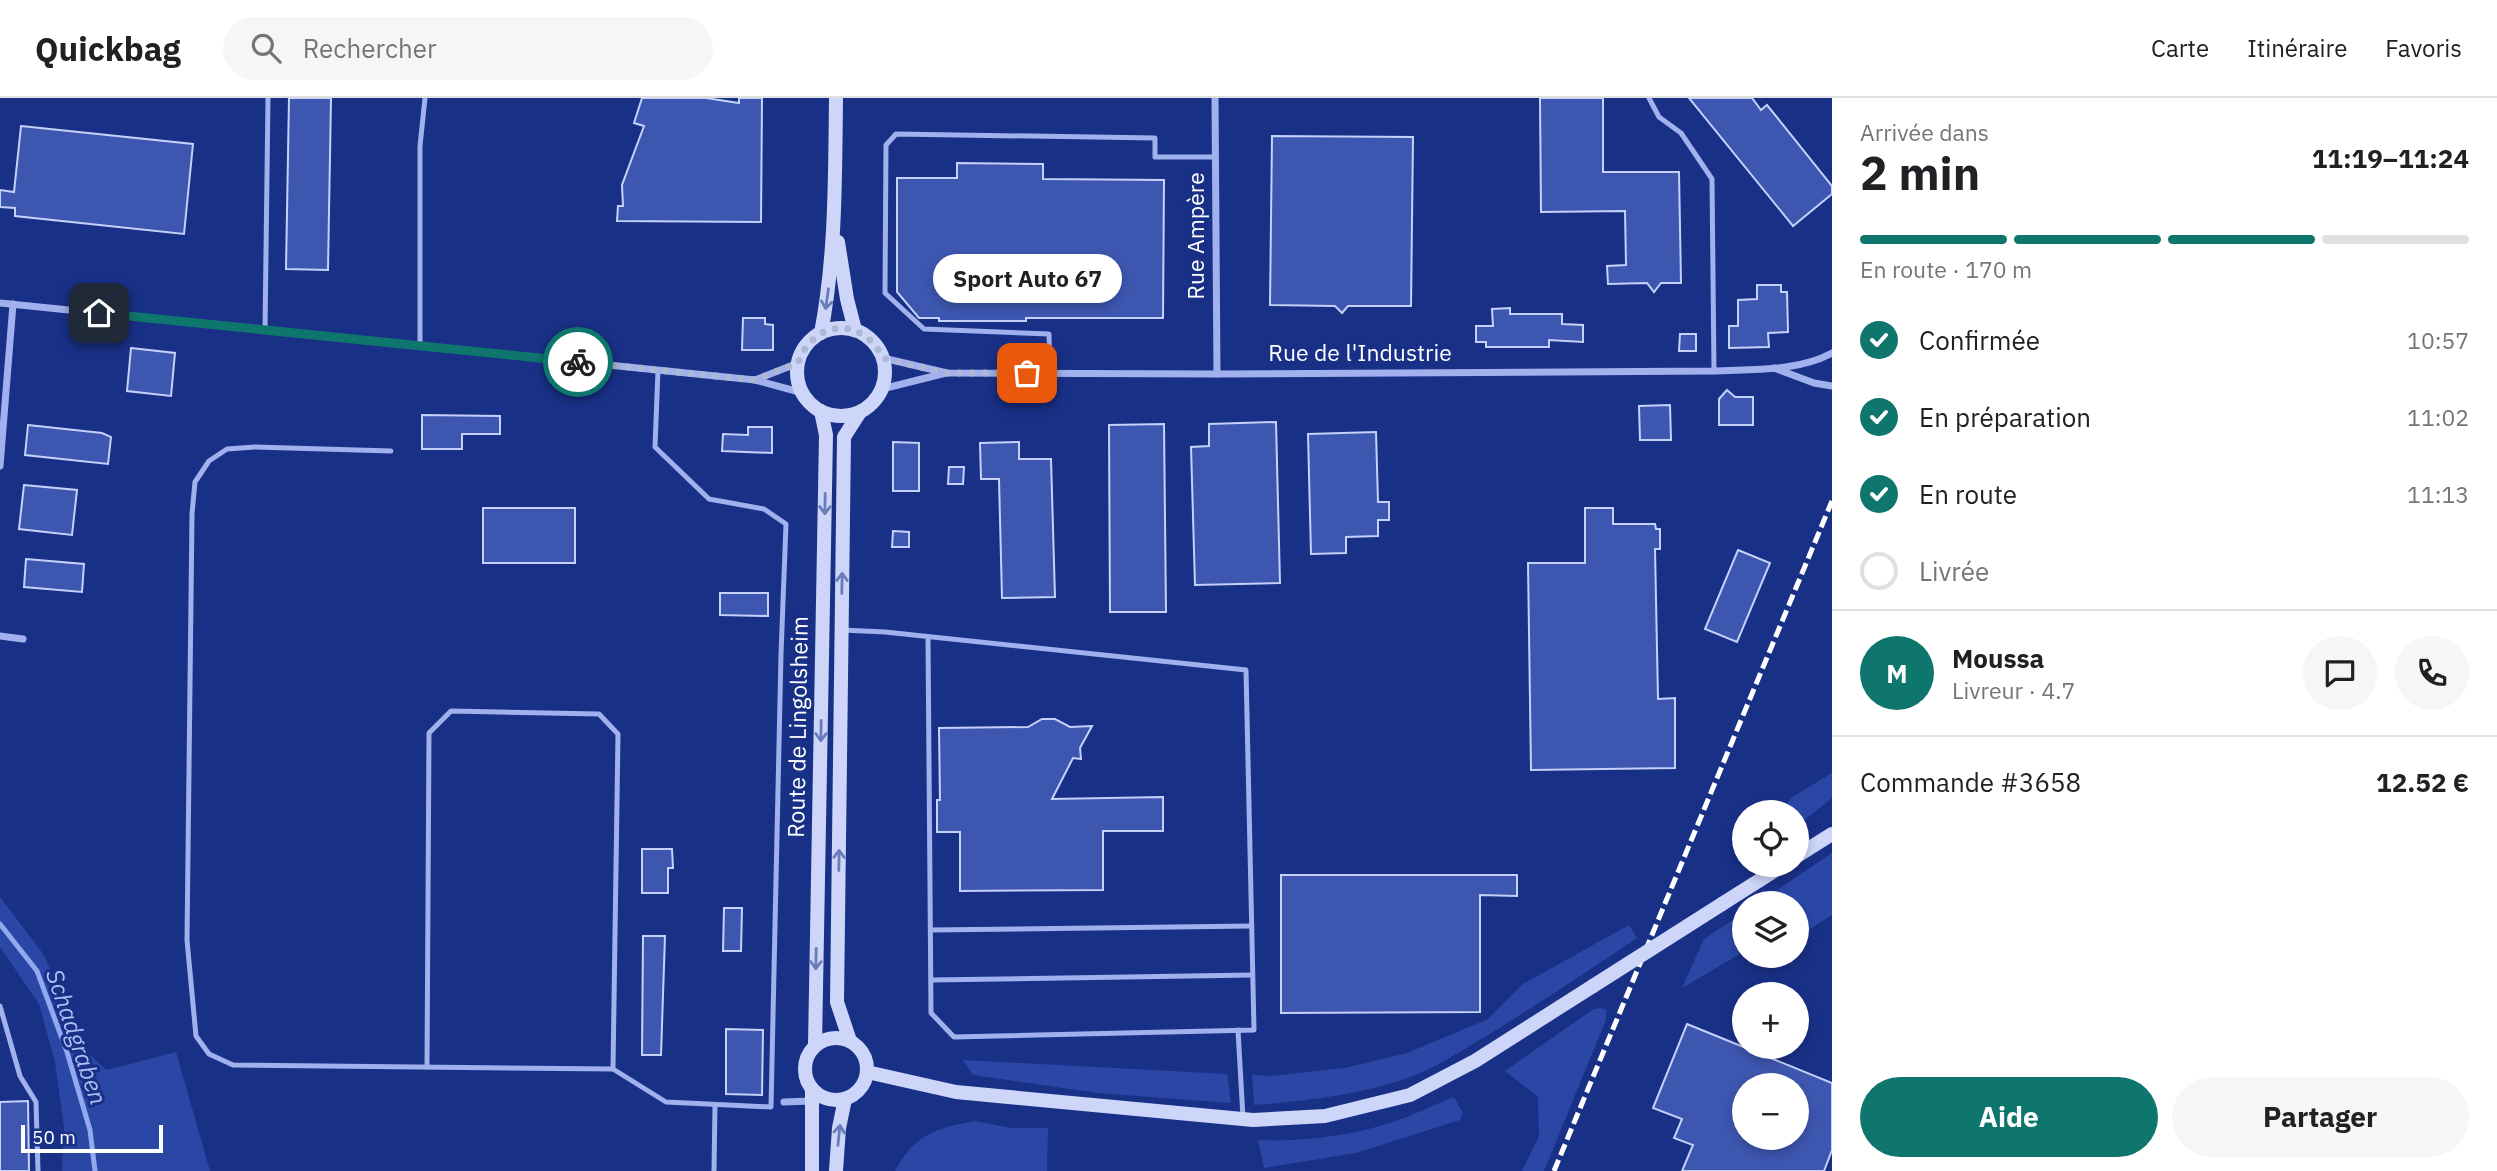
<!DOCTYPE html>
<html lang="fr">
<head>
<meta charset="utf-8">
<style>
  :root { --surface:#fff; --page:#f6f6f6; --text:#202124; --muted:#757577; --line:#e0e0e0; --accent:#0f766e }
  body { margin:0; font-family:"IBM Plex Sans",sans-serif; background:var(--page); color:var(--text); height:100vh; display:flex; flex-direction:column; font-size:26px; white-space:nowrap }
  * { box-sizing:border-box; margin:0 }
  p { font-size:23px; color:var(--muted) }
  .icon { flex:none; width:38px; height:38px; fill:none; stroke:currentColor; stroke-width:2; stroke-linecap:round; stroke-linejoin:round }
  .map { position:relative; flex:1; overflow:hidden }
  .sheet { display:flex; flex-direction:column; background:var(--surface); width:665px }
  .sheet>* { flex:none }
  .controls { position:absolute; left:1732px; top:702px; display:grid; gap:14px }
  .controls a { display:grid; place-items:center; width:77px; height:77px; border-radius:50%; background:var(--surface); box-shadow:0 4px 10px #0003; font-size:35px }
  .scale { position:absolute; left:21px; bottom:18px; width:142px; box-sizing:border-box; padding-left:7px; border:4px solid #fff; border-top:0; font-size:19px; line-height:24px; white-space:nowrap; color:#fff; -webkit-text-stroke:5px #193087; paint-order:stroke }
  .pin { position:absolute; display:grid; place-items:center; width:60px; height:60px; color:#fff; margin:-30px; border-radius:14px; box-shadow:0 4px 10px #0006 }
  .courier { position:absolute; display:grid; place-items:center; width:70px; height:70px; margin:-35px; border:5px solid #0f766e; border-radius:50%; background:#fff; color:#222; box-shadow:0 2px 9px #0007 }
  .bubble { position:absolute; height:49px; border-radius:24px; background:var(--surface); box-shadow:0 4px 10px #0003; font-size:23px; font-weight:700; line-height:49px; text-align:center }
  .overview em { font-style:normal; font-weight:700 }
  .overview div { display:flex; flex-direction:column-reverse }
  .overview { display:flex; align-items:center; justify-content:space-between; height:119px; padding:0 28px }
  h1 { font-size:46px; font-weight:700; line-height:52px }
  .bar { display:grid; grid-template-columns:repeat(4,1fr); gap:10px 7px; align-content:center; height:84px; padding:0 28px }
  .bar i { height:9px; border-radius:5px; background:var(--line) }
  .bar .active { background:var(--accent) }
  .bar p { grid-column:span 4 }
  .line { display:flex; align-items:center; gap:18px; padding:0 28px; border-top:2px solid var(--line) }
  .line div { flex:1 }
  .round { display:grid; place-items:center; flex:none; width:74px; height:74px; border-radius:37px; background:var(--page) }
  ol { padding:0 28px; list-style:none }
  li { display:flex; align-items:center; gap:21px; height:77px }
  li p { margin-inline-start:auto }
  li .icon { padding:7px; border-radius:50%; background:var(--accent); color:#fff; stroke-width:4 }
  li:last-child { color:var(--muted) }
  li i { width:38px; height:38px; border:4px solid var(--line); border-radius:50% }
  .button { display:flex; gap:14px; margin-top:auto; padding:14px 28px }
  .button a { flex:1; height:80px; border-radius:42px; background:var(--accent); color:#fff; font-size:28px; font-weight:700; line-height:80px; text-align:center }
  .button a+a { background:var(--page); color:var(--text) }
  header { display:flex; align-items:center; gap:42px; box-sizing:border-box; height:98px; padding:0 35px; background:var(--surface); border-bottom:2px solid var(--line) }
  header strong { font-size:33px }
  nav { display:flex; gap:38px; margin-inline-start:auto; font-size:24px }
  .search { width:490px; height:63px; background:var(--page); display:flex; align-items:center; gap:18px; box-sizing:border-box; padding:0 24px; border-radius:38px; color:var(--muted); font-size:26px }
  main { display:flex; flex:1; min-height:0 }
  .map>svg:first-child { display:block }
  .green { fill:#2b47a6 }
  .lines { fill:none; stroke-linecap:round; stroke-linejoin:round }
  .stream { stroke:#93a9ef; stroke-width:5 }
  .building { fill:#3d56af; stroke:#c5d1f9; stroke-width:2; fill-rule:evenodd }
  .lane { stroke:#a0b1ed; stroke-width:5 }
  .street { stroke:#a0b1ed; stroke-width:7 }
  .secondary { stroke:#cdd6f9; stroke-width:14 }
  .rail { stroke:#fff; stroke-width:5; stroke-dasharray:12 5; stroke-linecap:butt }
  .secondary-bridge { stroke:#cdd6f9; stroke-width:14 }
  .oneway { stroke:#6a7bba }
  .done { stroke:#aeb7d5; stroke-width:7; stroke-dasharray:0 12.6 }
  .route { stroke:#0f766e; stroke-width:9 }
  .labels { text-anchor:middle; stroke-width:6; stroke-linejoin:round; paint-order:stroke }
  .street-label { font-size:23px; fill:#fff; stroke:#193087 }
  .water-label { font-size:24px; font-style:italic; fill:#acbcf4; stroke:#193087 }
</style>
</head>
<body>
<header>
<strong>Quickbag</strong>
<div class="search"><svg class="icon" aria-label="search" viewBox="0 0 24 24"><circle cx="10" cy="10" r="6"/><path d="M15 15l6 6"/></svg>Rechercher</div>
<nav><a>Carte</a><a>Itinéraire</a><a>Favoris</a></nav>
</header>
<main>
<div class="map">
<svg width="1832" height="1073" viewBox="0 0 1832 1073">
  <rect width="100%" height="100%" fill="#193087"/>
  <g class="green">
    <path d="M1832,675V700L1797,728V714H1781L1791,700Z"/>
    <path d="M1832,755V817L1797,839V805H1758Z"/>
    <path d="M0,799L44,857L84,951L106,972L176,954L210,1073H62L64,1029L55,964L39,906L0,849Z"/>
    <path d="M1745,814V853L1682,890L1704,841Z"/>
    <path d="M1629,827L1637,840C1586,874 1536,908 1483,940C1459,954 1435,970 1408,980C1360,997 1305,1003 1254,1007L1252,977L1272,978L1344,970L1407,955L1488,921L1523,886Z"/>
    <path d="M1600,910L1607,912L1605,924L1544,1073H1522L1539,1038L1538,999L1505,973L1592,912Z"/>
    <path d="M963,962L1227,976L1231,1005L1098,995L973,977Z"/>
    <path d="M1454,999L1463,1015L1460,1022L1356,1055L1264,1070L1258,1042C1302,1044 1351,1038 1393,1024C1414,1017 1434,1007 1454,999Z"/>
    <path d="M975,1023L1011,1030H1048L1047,1073H895C915,1036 936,1030 975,1023Z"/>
  </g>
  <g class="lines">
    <path class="stream" d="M0,826L37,873L67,954L90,1032L95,1073"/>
  </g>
  <g class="building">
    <path d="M289,0H331L328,172L286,171Z"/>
    <path d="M642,0H706L739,5V0H762L761,124L617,123L618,108H623L622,87L644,28L634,25Z"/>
    <path d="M1540,0H1603V74H1679L1681,185H1661L1654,194L1647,185L1608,186L1607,168L1626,167L1625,113L1541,114Z"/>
    <path d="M1689,0H1752L1761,12L1767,7L1832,88V96L1793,128Z"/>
    <path d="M21,28L193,46L184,136L15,118V110L0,109V92L14,94Z"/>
    <path d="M1272,38L1413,39L1411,208H1348L1342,215L1335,208L1270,207Z"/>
    <path d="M957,65L1043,66V81L1164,82L1163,220H1026V223H939V220H919L897,194V80H957Z"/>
    <path d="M1757,187H1781V194H1787L1788,234L1768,235L1769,249L1729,250V228H1738V202L1757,201Z"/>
    <path d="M1510,210V216H1562V226L1583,227V244L1549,242V249H1486V244H1476V228H1493L1492,211Z"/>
    <path d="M743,220H765V226L773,227V252H742Z"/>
    <path d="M1680,236H1696V253H1679Z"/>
    <path d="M131,250L175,255L171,298L127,293Z"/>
    <path d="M1727,292L1735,299H1753V327H1719V301Z"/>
    <path d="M1670,307L1671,342H1640L1639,308Z"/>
    <path d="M422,317L500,318V336H462V351H422Z"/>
    <path d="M1276,324L1280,485L1195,487L1191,349L1209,348V326Z"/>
    <path d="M1164,326L1166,514H1110L1109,327Z"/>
    <path d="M28,327L102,335L111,339L108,366L25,357Z"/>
    <path d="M748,329H772V355L722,353L723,336L748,337Z"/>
    <path d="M1376,334L1378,404H1389V422H1378V438L1346,439V455L1311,456L1308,336Z"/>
    <path d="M893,344L919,345V393H893Z"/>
    <path d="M1019,344V361H1051L1055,499L1002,500L999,381H981L980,345Z"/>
    <path d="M949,369H964L963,386H948Z"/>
    <path d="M24,387L77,392L72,437L19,431Z"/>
    <rect x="483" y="410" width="92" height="55"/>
    <path d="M1585,410H1613V426H1655L1656,431H1660V451H1655L1658,601L1675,600V670L1531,672L1528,465H1585Z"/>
    <path d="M893,433L909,434V449H892Z"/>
    <path d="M1738,452L1770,465L1737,544L1705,531Z"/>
    <path d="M26,461L84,466L82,494L24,489Z"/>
    <path d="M720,495H768V518L720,517Z"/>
    <path d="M1042,621H1055L1070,629L1092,628L1080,650L1081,661L1073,660L1052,701L1163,699V733H1103V792L960,793V734H937V702H940L939,630L1028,629Z"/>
    <path d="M642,751H672L673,770H668V795H642Z"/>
    <path d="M1281,777H1517V798L1480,797V914L1281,915Z"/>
    <path d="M724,810H742L741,853H723Z"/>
    <path d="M643,838H665L661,957H642Z"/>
    <path d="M1687,926L1832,985V1052L1824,1073H1682L1693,1047L1674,1040L1682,1021L1653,1010ZM1745,987H1797V1040H1745Z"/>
    <path d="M726,931L763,932L762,997L726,996Z"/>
    <path d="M28,1003L29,1073H0V1004Z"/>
  </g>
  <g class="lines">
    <g class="lane">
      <path d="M1649,0L1659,19L1681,35L1712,81L1714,273"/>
      <path d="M265,232L268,0"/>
      <path d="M420,248V48L425,0"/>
      <path d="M1050,274L1049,236L924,231L885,195L886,47L896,36L1155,40V59H1215"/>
      <path d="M391,353L255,349L227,351L209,363L195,384L192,416L187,842L196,938L209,956L233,967L613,971L666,1004L771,1009L781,556L786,426L764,411L709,401L655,349L658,272"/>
      <path d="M842,532L885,534L1246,572L1254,932L954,939L931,915L928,539"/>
      <path d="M931,832L1251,828"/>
      <path d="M931,882L1252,877"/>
      <path d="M0,908L20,978L36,1004L38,1073"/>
      <path d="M1238,932L1243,1020"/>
      <path d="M427,969L429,635L451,613L599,616L618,636L613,971"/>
      <path d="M714,1073L715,1007"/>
    </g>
    <g class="street">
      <path d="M1215,0L1217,276"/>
      <path d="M0,205L755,282L803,295"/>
      <path d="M883,260L947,275L1217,276L1714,273C1752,271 1797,274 1832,255"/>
      <path d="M1774,270L1814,285L1832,288"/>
      <path d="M755,282L798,265"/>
      <path d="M882,291L946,275"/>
      <path d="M0,368L13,206"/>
      <path d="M0,538L23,541"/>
      <path d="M784,1004L811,1003"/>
    </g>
    <g class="secondary">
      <path d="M838,144L847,201L855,232"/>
      <circle cx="841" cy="274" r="44"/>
      <path d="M821,235C836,157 835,79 836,0"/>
      <path d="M1797,758L1832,736"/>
      <path d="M1722,806L1785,766"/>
      <circle cx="836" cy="971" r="31"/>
      <path d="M850,943L837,904L844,339L860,314"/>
      <path d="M815,947L826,337L821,313"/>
      <path d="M867,974L956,994L1253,1022L1325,1018L1410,997L1475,963L1593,888"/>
      <path d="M812,1073V991"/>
      <path d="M836,1073L839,1030L845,1001"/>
    </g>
    <path class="rail" d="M1554,1073L1832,403"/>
    <path class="secondary-bridge" d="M1593,888L1722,806"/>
  </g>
  <defs><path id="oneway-shaft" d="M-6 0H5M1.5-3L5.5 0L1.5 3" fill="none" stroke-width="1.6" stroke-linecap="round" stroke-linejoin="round" transform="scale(1.75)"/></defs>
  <g class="oneway">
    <use href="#oneway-shaft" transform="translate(827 201) rotate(98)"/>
    <use href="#oneway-shaft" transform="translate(825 406) rotate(91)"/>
    <use href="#oneway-shaft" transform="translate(842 485) rotate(-89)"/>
    <use href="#oneway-shaft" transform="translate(821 633) rotate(91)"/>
    <use href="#oneway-shaft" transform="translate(839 762) rotate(-89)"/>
    <use href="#oneway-shaft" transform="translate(816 861) rotate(91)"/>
    <use href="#oneway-shaft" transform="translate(839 1037) rotate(-84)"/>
  </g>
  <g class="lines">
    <path class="done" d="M578,264L755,282L798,265C814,221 862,218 883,260L947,275H1027"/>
    <path class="route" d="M99,215L578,264"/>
  </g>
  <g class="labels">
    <g class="street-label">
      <text transform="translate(1196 138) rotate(-90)" y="8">Rue Ampère</text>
      <text x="1360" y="263">Rue de l'Industrie</text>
      <text transform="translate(798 629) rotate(-89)" y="8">Route de Lingolsheim</text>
    </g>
    <g class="water-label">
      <text transform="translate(76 939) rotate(71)" y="8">Schadgraben</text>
    </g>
  </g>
</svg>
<div class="controls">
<a><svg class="icon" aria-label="locate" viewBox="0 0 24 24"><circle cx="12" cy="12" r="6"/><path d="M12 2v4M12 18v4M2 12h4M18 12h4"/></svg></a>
<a><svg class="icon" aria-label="layers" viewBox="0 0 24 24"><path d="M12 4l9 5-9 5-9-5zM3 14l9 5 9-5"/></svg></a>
<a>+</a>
<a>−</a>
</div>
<div class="scale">50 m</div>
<div class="pin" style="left:1027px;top:275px;background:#ea580c"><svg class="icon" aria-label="bag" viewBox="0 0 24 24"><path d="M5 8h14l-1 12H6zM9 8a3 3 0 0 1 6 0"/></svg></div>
<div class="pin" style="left:99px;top:215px;background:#1f2937"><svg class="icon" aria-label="home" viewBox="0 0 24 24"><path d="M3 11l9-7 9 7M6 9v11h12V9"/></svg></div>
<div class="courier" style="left:578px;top:264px"><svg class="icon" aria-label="bike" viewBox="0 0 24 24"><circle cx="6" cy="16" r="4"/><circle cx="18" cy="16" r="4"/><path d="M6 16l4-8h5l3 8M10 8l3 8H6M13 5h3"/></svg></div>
<div class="bubble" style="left:933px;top:156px;width:189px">Sport Auto 67</div>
</div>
<section class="sheet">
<div class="overview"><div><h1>2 min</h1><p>Arrivée dans</p></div><em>11:19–11:24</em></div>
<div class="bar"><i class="active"></i><i class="active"></i><i class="active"></i><i></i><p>En route · 170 m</p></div>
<ol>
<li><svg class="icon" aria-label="check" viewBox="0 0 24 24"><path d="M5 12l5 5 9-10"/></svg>Confirmée<p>10:57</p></li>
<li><svg class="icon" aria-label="check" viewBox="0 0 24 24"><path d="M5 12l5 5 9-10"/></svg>En préparation<p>11:02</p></li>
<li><svg class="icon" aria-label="check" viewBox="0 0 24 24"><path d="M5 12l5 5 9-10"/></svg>En route<p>11:13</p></li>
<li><i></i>Livrée</li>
</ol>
<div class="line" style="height:126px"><b class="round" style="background:var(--accent);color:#fff">M</b><div><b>Moussa</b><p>Livreur · 4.7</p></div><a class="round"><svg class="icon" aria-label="chat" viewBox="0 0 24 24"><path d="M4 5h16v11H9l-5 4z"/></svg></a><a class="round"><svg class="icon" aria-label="phone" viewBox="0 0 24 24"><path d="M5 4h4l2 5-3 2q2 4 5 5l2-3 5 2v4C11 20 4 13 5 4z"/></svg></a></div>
<div class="line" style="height:91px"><div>Commande #3658</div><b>12.52 €</b></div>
<div class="button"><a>Aide</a><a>Partager</a></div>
</section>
</main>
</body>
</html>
